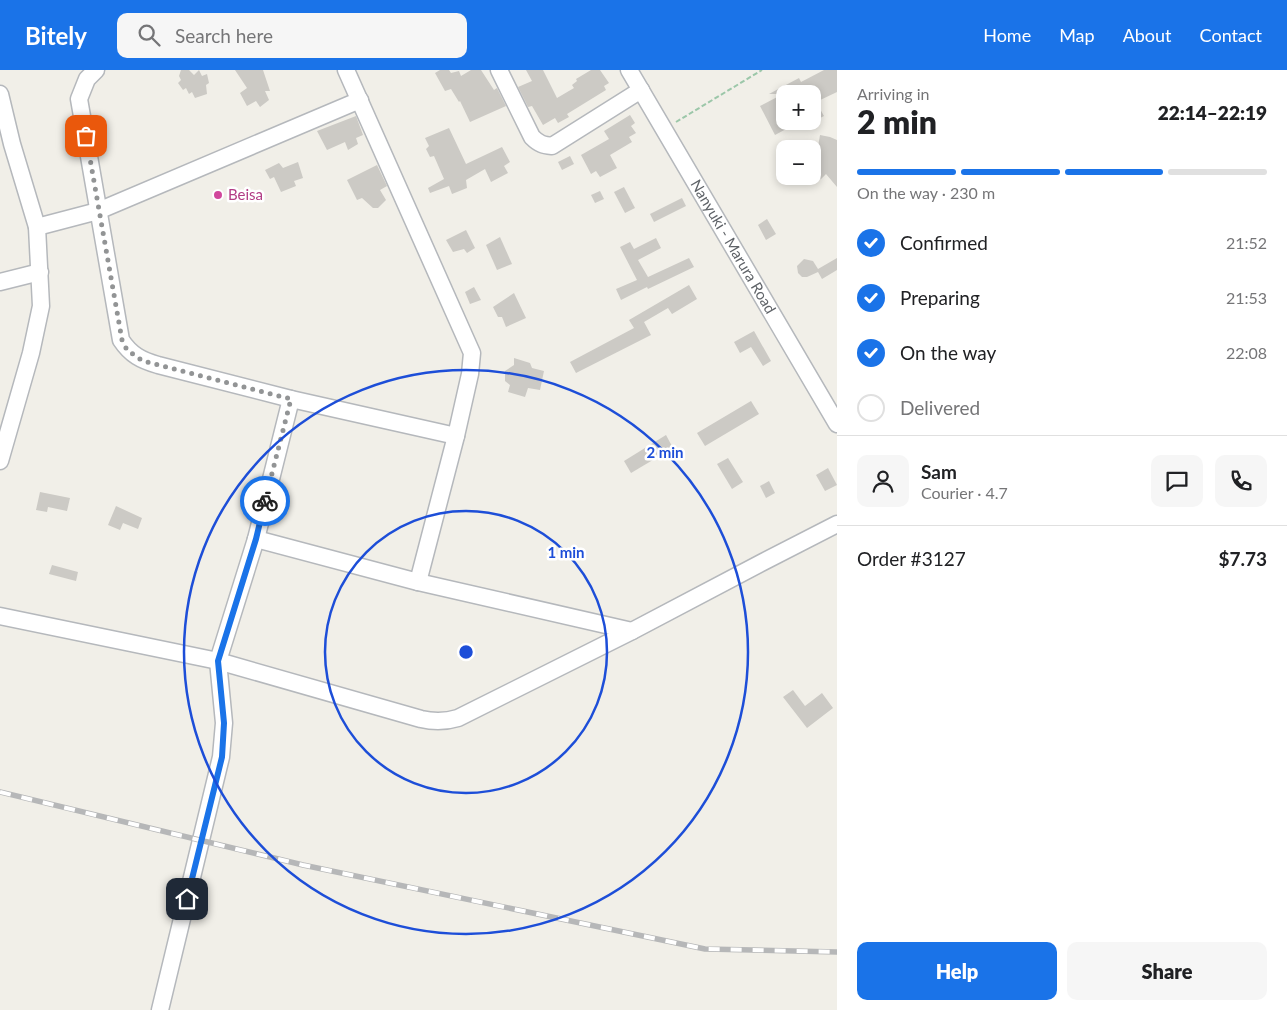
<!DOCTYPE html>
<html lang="en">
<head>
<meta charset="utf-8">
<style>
  :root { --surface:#fff; --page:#f6f6f6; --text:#202124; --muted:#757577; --line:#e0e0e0; --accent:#1a73e8 }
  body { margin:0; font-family:Lato,sans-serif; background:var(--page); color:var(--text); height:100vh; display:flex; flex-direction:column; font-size:19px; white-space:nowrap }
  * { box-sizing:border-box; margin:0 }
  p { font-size:16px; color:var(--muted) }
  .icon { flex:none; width:28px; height:28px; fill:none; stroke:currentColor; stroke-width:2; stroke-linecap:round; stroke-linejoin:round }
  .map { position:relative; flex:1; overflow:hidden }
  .details { display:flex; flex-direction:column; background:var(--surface); width:450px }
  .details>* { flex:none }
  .buttons { position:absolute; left:776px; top:15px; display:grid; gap:10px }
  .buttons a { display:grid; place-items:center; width:45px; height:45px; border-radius:10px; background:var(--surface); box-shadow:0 2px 8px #0003; font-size:25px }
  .pin { position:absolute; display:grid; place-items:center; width:42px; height:42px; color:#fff; margin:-21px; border-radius:10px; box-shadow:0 2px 8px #0006 }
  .courier { position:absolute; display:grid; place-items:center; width:50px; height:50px; margin:-25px; border:4px solid #1a73e8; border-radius:50%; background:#fff; color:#222; box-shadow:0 1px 6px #0007 }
  .headline em { font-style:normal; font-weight:800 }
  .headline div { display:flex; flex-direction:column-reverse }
  .headline { display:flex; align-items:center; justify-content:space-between; height:85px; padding:0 20px }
  h1 { font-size:32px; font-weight:800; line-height:38px }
  .bar { display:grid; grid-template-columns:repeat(4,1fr); gap:8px 5px; align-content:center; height:60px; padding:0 20px }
  .bar i { height:6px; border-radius:4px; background:var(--line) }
  .bar .on { background:var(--accent) }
  .bar p { grid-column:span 4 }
  .line { display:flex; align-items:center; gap:12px; padding:0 20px; border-top:1px solid var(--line) }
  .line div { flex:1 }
  .round { display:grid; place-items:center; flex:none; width:52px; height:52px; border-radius:10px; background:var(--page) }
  ol { padding:0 20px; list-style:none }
  li { display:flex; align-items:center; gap:15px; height:55px }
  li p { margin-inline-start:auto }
  li .icon { padding:5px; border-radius:50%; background:var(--accent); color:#fff; stroke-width:4 }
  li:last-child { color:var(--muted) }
  li i { width:28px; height:28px; border:2px solid var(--line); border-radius:50% }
  .button { display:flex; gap:10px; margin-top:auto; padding:10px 20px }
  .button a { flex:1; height:58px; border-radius:10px; background:var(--accent); color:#fff; font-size:20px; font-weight:800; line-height:58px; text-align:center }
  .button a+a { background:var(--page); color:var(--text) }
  header { display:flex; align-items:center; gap:30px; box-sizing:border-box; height:70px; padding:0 25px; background:var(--accent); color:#fff }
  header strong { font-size:24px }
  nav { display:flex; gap:28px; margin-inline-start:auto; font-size:18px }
  .search { width:350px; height:45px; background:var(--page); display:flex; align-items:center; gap:12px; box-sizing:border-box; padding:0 18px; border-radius:10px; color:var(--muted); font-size:19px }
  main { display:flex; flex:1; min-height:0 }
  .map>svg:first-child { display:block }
  .building { fill:#cccac5 }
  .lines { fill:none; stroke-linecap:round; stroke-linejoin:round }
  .minor-casing { stroke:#b5b8bc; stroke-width:19 }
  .path { stroke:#9cc7a9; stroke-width:2; stroke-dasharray:5 2.5; stroke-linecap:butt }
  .minor { stroke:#fff; stroke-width:16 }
  .rail-casing { stroke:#b6b7b8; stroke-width:5.5 }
  .rail { stroke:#fff; stroke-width:4; stroke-dasharray:11; stroke-linecap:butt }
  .done { stroke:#929495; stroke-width:5; stroke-dasharray:0 9 }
  .route { stroke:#1a73e8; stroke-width:6 }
  .ring { fill:none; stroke:#1d4ed8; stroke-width:2.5 }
  .hotel-dot { fill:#d1479c; stroke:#fff; stroke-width:2 }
  .labels { text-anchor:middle; stroke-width:5; stroke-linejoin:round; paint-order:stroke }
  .hotel-label { font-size:15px; fill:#b23c85; stroke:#fff; text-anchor:start }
  .street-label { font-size:15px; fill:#5f6368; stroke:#fff }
  .centre { fill:#1d4ed8; stroke:#fff; stroke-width:2.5 }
  .ring-label { font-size:15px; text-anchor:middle; font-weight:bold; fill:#1d4ed8; stroke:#fff; stroke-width:5; stroke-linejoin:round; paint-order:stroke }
</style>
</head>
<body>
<header>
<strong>Bitely</strong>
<div class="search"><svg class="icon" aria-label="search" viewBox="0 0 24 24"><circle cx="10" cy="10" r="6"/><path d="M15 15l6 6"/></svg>Search here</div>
<nav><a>Home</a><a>Map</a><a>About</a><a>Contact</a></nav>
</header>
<main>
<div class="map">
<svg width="837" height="940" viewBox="0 0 837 940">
  <rect width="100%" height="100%" fill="#f1efe8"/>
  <g class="building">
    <path d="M181,0H189L194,5L199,0L202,6L207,4L209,13L206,15L207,24L195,28L192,22L189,24L186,18L183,20L178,13L181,10L179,6Z"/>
    <path d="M235,0H263L270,21H265L269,30L260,37L256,31L247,36L240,23L247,18Z"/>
    <path d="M440,0H449L451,3L459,1L461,6L471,0H481L494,20L497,18L506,36L470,52L460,31L459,32L451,19L445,21L435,3Z"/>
    <path d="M526,0H543L557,28L574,18L572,15L577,11L576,9L591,0H600L609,13L604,16L606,20L567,44L569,47L558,53L555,48L543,55L532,36L528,37L518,17L532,11Z"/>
    <path d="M824,0H837V22L816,32L824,46L812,52V24H785V51H801L775,65L760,36L783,24H769L799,8L801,12Z"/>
    <path d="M630,45L635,53L631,56L636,63L629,67L632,72L610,85L617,98L600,107L596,101L591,104L581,85L609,69L604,61Z"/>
    <path d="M356,46L363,65L356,68L358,74L348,80L345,72L327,80L317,61Z"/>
    <path d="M449,58L466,94L502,77L510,92L504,96L508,103L491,112L485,99L466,110L467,118L452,124L449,116L430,123L428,118L444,109L434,86L430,87L426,79L429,76L425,68Z"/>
    <path d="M820,65L830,67L837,70V117L826,104L821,109L812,111V85L816,88Z"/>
    <path d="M570,86L574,94L562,100L558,92Z"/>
    <path d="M298,92L303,108L294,111L296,116L281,122L274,107L270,109L265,100L279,93L283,98Z"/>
    <path d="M377,95L387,116L380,120L386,130L378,138H373L362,128L357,130L347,110Z"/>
    <path d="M624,117L635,138L625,143L614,122Z"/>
    <path d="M600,121L604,129L595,133L591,125Z"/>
    <path d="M682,128L686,136L654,152L650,144Z"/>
    <path d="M767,149L776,164L766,170L758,155Z"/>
    <path d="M466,160L475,178L467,183L464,179L453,182L446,170Z"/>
    <path d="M500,167L512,194L497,200L486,175Z"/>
    <path d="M656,168L661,178L638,190L648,207L689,188L694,197L648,219L647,217L621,230L616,219L637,210L620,177L630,172L634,179Z"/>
    <path d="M837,188V200L822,209L818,202L807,207H802L798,203L797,196L804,189L813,191L818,199Z"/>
    <path d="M689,215L697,229L672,244L668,238L644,252L651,265L576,303L570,292L634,258L629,250Z"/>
    <path d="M474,217L481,230L470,234L465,222Z"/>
    <path d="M514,223L526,248L506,257L502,247H498L493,237Z"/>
    <path d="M754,261L771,291L763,296L751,277L740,283L734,272Z"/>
    <path d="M514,288L530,293L532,298L544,301L540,320L528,318L525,327L508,322L510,315L505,311V301L514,295Z"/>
    <path d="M751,331L759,344L705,376L697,363Z"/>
    <path d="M666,365L673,378L631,403L624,391Z"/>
    <path d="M728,388L743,412L732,419L717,394Z"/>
    <path d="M828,398L837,415L825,421L816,405Z"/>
    <path d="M769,411L775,423L766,428L760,416Z"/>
    <path d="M40,422L70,428L67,441L48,437L47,442L36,440Z"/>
    <path d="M116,436L142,448L138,459L123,453L120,460L108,455Z"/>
    <path d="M52,495L78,502L76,511L49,504Z"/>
    <path d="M793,620L805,636L822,623L833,638L807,658L783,627Z"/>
  </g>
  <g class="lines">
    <defs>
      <g id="minor">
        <path d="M96,0L87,9L79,29L121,270C131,285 141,290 158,295L291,329L456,366"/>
        <path d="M346,0L472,283L470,304L456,366L418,512"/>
        <path d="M499,0L532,67C539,74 543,75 552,76L641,20"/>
        <path id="s1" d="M629,0L837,354"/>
        <path d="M0,24L12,74L37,157L41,236L31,283L0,391"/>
        <path d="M37,157L98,141L360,30"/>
        <path d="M0,212L40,202"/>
        <path d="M256,469L418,512L632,561"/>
        <path d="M0,546L218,591L421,649C434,652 445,652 458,648L632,561L763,492L837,454"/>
        <path d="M160,940L221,687L224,653L218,591L256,469L291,329"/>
      </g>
    </defs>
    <use href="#minor" class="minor-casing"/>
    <path class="path" d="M676,52L762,0"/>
    <use href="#minor" class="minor"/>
    <defs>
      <path id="rail" d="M0,722L303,795L705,879L837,882"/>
    </defs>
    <use href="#rail" class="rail-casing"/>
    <use href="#rail" class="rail"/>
  </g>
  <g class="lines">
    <path class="done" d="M86,66L122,270L127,280L143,291L291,329L265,431"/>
    <path class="route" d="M187,829L222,687L224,653L218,591L256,469L265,431"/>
  </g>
  <g class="ring">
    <circle cx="466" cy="582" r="141"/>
    <circle cx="466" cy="582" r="282"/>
  </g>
  <circle class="hotel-dot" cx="218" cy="125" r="5"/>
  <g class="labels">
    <g class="hotel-label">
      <text x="228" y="130">Beisa</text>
    </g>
    <g class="street-label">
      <text dy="5" stroke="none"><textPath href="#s1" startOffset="205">Nanyuki - Marura Road</textPath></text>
    </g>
  </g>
  <circle cx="466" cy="582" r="8" class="centre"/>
  <g class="ring-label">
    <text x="665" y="388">2 min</text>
    <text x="566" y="488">1 min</text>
  </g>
</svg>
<div class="buttons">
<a>+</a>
<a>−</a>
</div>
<div class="pin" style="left:86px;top:66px;background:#ea580c"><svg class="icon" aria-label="bag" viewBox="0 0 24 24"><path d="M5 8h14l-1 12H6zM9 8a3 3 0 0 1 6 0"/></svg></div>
<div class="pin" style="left:187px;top:829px;background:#1f2937"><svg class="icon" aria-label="home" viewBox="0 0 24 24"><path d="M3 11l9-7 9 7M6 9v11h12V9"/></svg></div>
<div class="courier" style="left:265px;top:431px"><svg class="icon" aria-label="bike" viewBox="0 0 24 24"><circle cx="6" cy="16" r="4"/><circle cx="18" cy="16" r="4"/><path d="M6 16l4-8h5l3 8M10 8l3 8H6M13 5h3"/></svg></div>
</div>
<section class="details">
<div class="headline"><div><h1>2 min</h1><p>Arriving in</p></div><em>22:14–22:19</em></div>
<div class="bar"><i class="on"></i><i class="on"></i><i class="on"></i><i></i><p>On the way · 230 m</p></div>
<ol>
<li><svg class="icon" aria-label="check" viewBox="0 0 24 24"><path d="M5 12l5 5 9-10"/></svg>Confirmed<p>21:52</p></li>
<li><svg class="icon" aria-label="check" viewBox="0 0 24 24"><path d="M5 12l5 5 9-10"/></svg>Preparing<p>21:53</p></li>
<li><svg class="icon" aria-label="check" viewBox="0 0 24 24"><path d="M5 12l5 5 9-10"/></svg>On the way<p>22:08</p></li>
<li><i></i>Delivered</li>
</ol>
<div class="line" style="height:90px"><a class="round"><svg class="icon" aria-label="person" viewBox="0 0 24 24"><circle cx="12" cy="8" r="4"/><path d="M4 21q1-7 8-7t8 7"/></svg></a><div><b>Sam</b><p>Courier · 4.7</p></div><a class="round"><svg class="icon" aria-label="chat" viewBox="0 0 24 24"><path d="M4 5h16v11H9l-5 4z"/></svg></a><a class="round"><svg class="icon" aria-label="phone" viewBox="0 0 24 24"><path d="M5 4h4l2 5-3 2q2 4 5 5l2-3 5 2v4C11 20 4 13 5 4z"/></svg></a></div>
<div class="line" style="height:65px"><div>Order #3127</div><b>$7.73</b></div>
<div class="button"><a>Help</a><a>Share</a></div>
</section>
</main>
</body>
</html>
